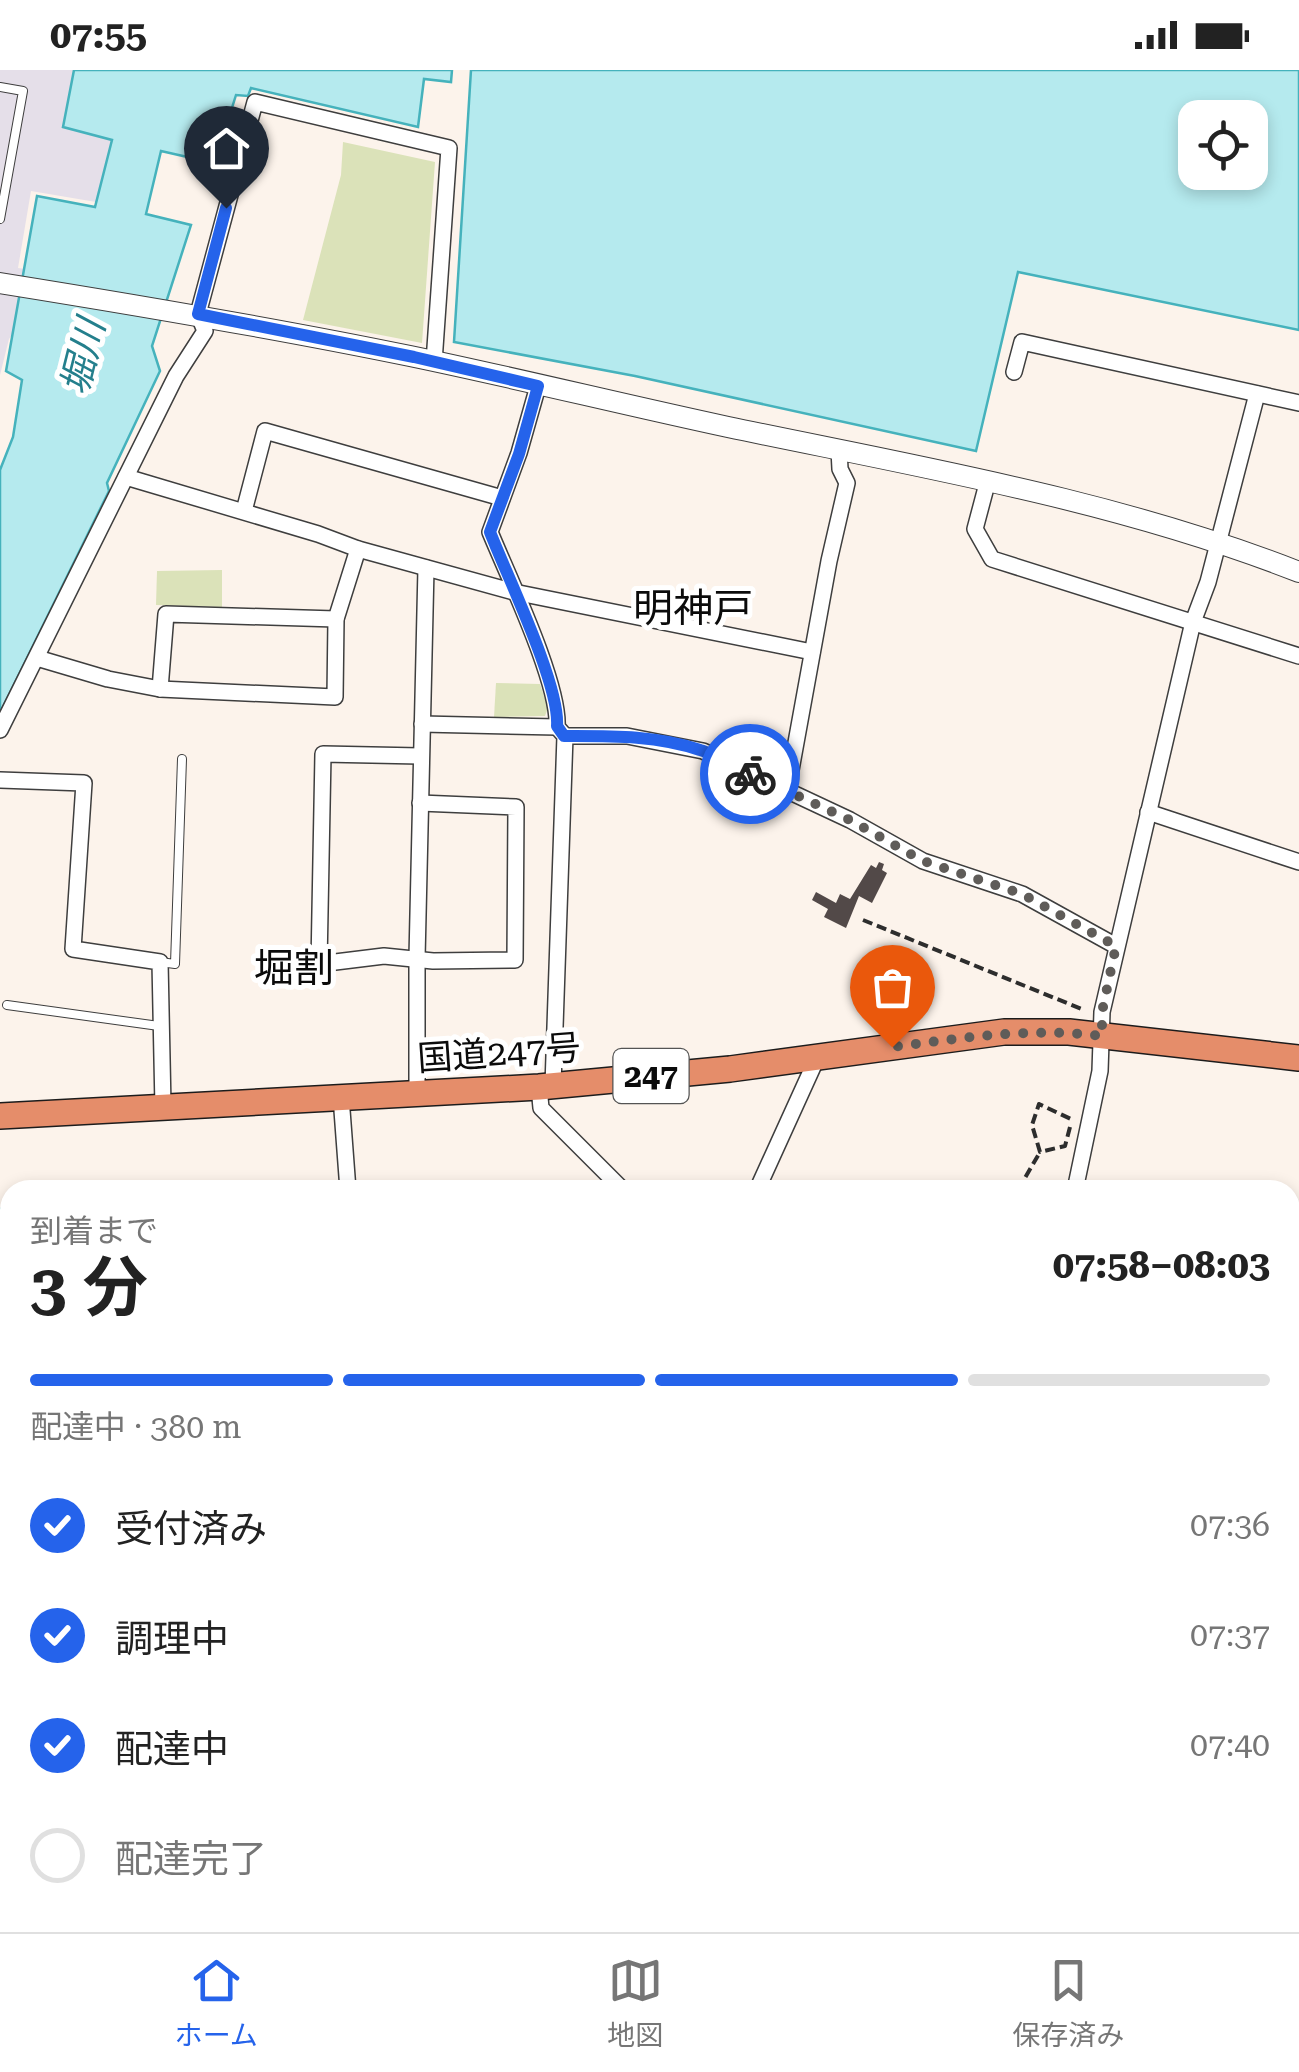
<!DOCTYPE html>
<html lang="ja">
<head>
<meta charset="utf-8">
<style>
  :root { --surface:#fff; --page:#f6f6f6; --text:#222; --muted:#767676; --line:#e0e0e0; --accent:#2563eb }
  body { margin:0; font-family:"Roboto Serif","Noto Sans JP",serif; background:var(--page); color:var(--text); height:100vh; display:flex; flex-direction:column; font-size:38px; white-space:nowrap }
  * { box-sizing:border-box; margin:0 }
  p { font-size:32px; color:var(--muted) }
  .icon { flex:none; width:55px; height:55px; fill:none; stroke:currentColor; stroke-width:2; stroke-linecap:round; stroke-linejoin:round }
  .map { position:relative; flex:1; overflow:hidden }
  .details { position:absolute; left:0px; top:1110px; width:1300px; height:752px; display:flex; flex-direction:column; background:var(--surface); border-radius:30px 30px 0 0; box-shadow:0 5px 15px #0003 }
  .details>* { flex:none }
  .buttons { position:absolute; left:1178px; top:30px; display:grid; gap:20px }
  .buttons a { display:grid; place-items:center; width:90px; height:90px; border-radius:20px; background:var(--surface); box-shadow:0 5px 15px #0003; font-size:50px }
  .pin { position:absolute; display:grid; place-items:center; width:85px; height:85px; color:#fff; margin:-102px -42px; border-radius:50% 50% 50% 0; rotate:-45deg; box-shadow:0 0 10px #0007 }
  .pin .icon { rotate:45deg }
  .courier { position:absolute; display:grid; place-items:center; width:100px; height:100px; margin:-50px; border:8px solid #2563eb; border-radius:50%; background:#fff; color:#222; box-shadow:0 2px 12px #0007 }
  .summary em { font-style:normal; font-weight:700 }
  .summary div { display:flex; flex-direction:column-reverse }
  .summary { display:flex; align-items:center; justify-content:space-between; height:170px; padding:0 30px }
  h1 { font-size:65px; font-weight:700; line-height:75px }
  .bar { display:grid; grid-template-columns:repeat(4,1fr); gap:15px 10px; align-content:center; height:120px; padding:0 30px }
  .bar i { height:12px; border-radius:8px; background:var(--line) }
  .bar .on { background:var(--accent) }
  .bar p { grid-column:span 4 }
  ol { padding:0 30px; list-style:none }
  li { display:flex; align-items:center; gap:30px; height:110px }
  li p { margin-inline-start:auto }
  li .icon { padding:10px; border-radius:50%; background:var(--accent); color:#fff; stroke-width:4 }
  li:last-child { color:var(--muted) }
  li i { width:55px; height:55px; border:5px solid var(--line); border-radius:50% }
  .status { display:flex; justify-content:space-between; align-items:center; height:70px; padding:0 50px; background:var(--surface); direction:ltr }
  .status svg { height:28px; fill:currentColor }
  .tabs { display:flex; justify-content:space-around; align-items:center; height:140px; border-top:2px solid var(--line); background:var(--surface); font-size:28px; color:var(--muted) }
  .tabs a { display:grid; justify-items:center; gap:5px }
  .tabs .on { color:var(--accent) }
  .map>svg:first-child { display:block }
  .industrial { fill:#e5dfe9 }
  .grass { fill:#dbe2b9 }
  .forest { fill:url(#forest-firs) }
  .water { fill:#b5eaee; stroke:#45b2bc; stroke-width:2.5; fill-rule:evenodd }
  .building { fill:#524948 }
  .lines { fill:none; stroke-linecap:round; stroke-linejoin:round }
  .service-casing { stroke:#3e3e3e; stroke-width:10 }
  .minor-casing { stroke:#3e3e3e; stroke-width:18 }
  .tertiary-casing { stroke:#3e3e3e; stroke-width:22 }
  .primary-casing { stroke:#1c1c1c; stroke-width:28 }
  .trunk-casing { stroke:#1c1c1c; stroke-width:28 }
  .path { stroke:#2d2d2d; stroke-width:4; stroke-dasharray:10 5; stroke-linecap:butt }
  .service { stroke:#fff; stroke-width:8 }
  .minor { stroke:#fff; stroke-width:15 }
  .tertiary { stroke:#fff; stroke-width:20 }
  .primary { stroke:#e8a570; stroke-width:25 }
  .trunk { stroke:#e58d6a; stroke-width:25 }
  .done { stroke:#5f5c59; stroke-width:10; stroke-dasharray:0 18 }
  .route { stroke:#2563eb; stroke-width:12 }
  .labels { text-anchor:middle; stroke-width:10; stroke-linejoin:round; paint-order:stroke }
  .shield { fill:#fff; stroke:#545454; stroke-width:2.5 }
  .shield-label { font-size:32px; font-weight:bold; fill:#0b0b0b }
  .street-label { font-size:35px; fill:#0b0b0b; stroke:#fff }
  .water-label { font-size:38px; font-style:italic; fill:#247f8c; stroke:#fff }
  .quarter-label { font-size:40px; fill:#0b0b0b; stroke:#fff }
</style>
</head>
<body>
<div class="status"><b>07:55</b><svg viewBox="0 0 49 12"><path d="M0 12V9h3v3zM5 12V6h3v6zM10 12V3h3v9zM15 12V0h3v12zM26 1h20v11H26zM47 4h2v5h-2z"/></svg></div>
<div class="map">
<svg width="1299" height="1862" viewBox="0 0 1299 1862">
  <defs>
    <pattern id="forest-firs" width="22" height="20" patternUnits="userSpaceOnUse" patternTransform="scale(2.5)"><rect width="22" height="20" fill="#c4d19a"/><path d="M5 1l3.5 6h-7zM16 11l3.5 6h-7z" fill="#a7b283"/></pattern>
  </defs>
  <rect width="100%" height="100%" fill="#fcf3eb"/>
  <g class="industrial">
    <path d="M0,0H74L63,57L112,69L96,132L31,121L18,198L33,200L24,248L9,269L0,305Z"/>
    <path d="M27,1852H564L572,1862H26Z"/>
  </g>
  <g class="grass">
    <path d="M343,72L435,92L422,273L303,250L341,105Z"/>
    <path d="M222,500V537L156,535L157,501Z"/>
    <path d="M496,613L540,614L548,638L545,646L494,647Z"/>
  </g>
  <path class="forest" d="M564,1853H664L681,1862H572Z"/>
  <g class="water">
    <path d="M74,0H452L451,12L424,9L418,57L251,18L248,26L236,25L231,41L205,91L161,81L146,144L191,155L152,276L160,301L107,413L109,421L0,643V400L13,367L22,310L6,301L37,126L95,137L112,70L63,57Z"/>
    <path d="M471,0H1299V260L1018,202L976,381L635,306L454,272ZM1195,48H1250V102H1195Z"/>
    <path d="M0,1138L10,1157V1223L0,1205Z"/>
  </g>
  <g class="building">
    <path d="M879,792L884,794L882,800L887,803L872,833L859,826L846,858L824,847L828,839L812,830L816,822L836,833L840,824L850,829L871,795L876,798Z"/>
    <path d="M2,1841L10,1843V1852H21L18,1862H0Z"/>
    <path d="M121,1852H169L165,1862H118Z"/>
    <path d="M296,1852H373L398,1862H310L294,1856Z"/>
  </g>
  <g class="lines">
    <defs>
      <g id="service">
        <path d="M0,17L23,21L0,149"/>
        <path d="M160,892L175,894L182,689"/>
        <path d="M7,935L159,956"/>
        <path d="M0,1820L10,1823"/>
        <path d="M98,1862L101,1852"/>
        <path d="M274,1862L278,1852"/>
        <path d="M403,1862L406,1852"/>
      </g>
      <g id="minor">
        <path d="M1014,302L1022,272L1299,333"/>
        <path d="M538,316L519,383L490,462C508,506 560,614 557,657L565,666L553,1015"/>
        <path d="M126,407L318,464L358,479L514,522L812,582"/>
        <path d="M988,410L975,459L992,489L1299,586"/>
        <path d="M244,441L265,361L502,428"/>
        <path d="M37,588L108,609L160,619L335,627L336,549L358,479"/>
        <path d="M160,619L166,544L336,549"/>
        <path d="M422,654L557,657"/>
        <path d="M0,660L176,306L205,261L198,244L255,32L449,78L434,292"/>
        <path d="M565,666H627L703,681L850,750L923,791L1022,824L1116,876"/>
        <path d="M0,710L84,713L73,879L160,892L163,1037"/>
        <path d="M787,722L829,491L847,413L840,399L839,380"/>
        <path d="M420,733L516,737L515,890L433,891L384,886L319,894L323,684L420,686"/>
        <path d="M1148,742L1299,792"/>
        <path d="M539,1017L541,1038L623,1120"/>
        <path d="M417,1024V888L426,498"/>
        <path d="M341,1027L348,1120"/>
        <path d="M757,1120L817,988"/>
        <path d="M1075,1120L1100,1001L1102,942L1193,552L1208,512L1257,324"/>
        <path d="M0,1239L10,1257"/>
        <path d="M1295,1411L1299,1412"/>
        <path d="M1290,1501L1299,1502"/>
        <path d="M1290,1728L1299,1730"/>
        <path d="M915,1862L926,1852"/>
        <path d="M1149,1862L1188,1852"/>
      </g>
      <g id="tertiary">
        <path d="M0,213C137,235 274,258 410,286C516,308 621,334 728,357C919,397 1116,430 1299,502"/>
        <path d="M801,1852L828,1862"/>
      </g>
      <g id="primary">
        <path d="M0,1510L10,1514"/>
        <path d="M0,1610L10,1562"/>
      </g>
      <path id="trunk" d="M0,1046L539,1017L730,999L1004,962H1069L1299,988"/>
    </defs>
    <use href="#service" class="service-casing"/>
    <use href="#minor" class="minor-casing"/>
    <use href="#tertiary" class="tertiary-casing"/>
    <use href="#primary" class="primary-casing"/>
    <use href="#trunk" class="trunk-casing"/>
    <g class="path">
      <path d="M863,850L1084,940"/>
      <path d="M1070,1057L1065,1076L1040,1082L1032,1055L1039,1034L1071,1049"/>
      <path d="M1018,1120L1040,1082"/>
      <path d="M0,1802L10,1805"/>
    </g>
    <use href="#service" class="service"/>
    <use href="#minor" class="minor"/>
    <use href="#tertiary" class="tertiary"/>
    <use href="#primary" class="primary"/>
    <use href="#trunk" class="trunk"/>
  </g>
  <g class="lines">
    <path class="done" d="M750,704L850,750L923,791L1022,824L1116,876L1102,942V966C1030,957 963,968 892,977"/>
    <path class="route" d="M226,138L198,244L414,287L538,316L519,384L490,462C507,506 560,615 557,656L564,666C610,666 656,665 700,680C717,685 734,696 750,704"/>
  </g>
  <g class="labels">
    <rect class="shield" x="613.5" y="979" width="75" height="54" rx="8"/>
    <g class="shield-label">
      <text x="651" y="1017">247</text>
    </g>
    <g class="street-label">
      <text transform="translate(499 983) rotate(-4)" y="12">国道247号</text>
    </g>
    <g class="water-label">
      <text transform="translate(83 287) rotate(-76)" y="13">堀川</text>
    </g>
    <g class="quarter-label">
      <text x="693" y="552">明神戸</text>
      <text x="294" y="912">堀割</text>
    </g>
  </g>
</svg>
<div class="buttons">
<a><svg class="icon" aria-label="locate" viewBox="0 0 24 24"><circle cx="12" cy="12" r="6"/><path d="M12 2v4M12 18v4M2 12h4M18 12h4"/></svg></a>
</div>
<div class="pin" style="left:892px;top:977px;background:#ea580c"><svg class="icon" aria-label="bag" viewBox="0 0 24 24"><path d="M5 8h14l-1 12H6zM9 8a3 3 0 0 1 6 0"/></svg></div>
<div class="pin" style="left:226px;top:138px;background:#1f2937"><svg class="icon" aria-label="home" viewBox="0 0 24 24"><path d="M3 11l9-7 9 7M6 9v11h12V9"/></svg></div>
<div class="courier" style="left:750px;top:704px"><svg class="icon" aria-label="bike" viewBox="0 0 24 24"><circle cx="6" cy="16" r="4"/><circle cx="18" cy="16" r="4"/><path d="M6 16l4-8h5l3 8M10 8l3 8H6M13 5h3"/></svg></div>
<section class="details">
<div class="summary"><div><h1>3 分</h1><p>到着まで</p></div><em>07:58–08:03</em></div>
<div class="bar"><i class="on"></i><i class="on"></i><i class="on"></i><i></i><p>配達中 · 380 m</p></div>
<ol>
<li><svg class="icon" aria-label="check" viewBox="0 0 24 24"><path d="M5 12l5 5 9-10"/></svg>受付済み<p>07:36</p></li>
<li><svg class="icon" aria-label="check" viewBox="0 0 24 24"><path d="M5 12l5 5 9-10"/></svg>調理中<p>07:37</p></li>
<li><svg class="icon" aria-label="check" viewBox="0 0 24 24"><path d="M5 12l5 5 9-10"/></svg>配達中<p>07:40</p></li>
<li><i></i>配達完了</li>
</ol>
</section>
</div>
<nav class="tabs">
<a class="on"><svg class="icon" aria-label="home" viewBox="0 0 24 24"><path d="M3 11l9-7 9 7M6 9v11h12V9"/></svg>ホーム</a>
<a><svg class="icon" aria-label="map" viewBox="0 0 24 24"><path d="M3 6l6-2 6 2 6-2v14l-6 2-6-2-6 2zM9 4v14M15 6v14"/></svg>地図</a>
<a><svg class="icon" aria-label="saved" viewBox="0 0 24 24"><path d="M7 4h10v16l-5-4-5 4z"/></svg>保存済み</a>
</nav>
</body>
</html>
